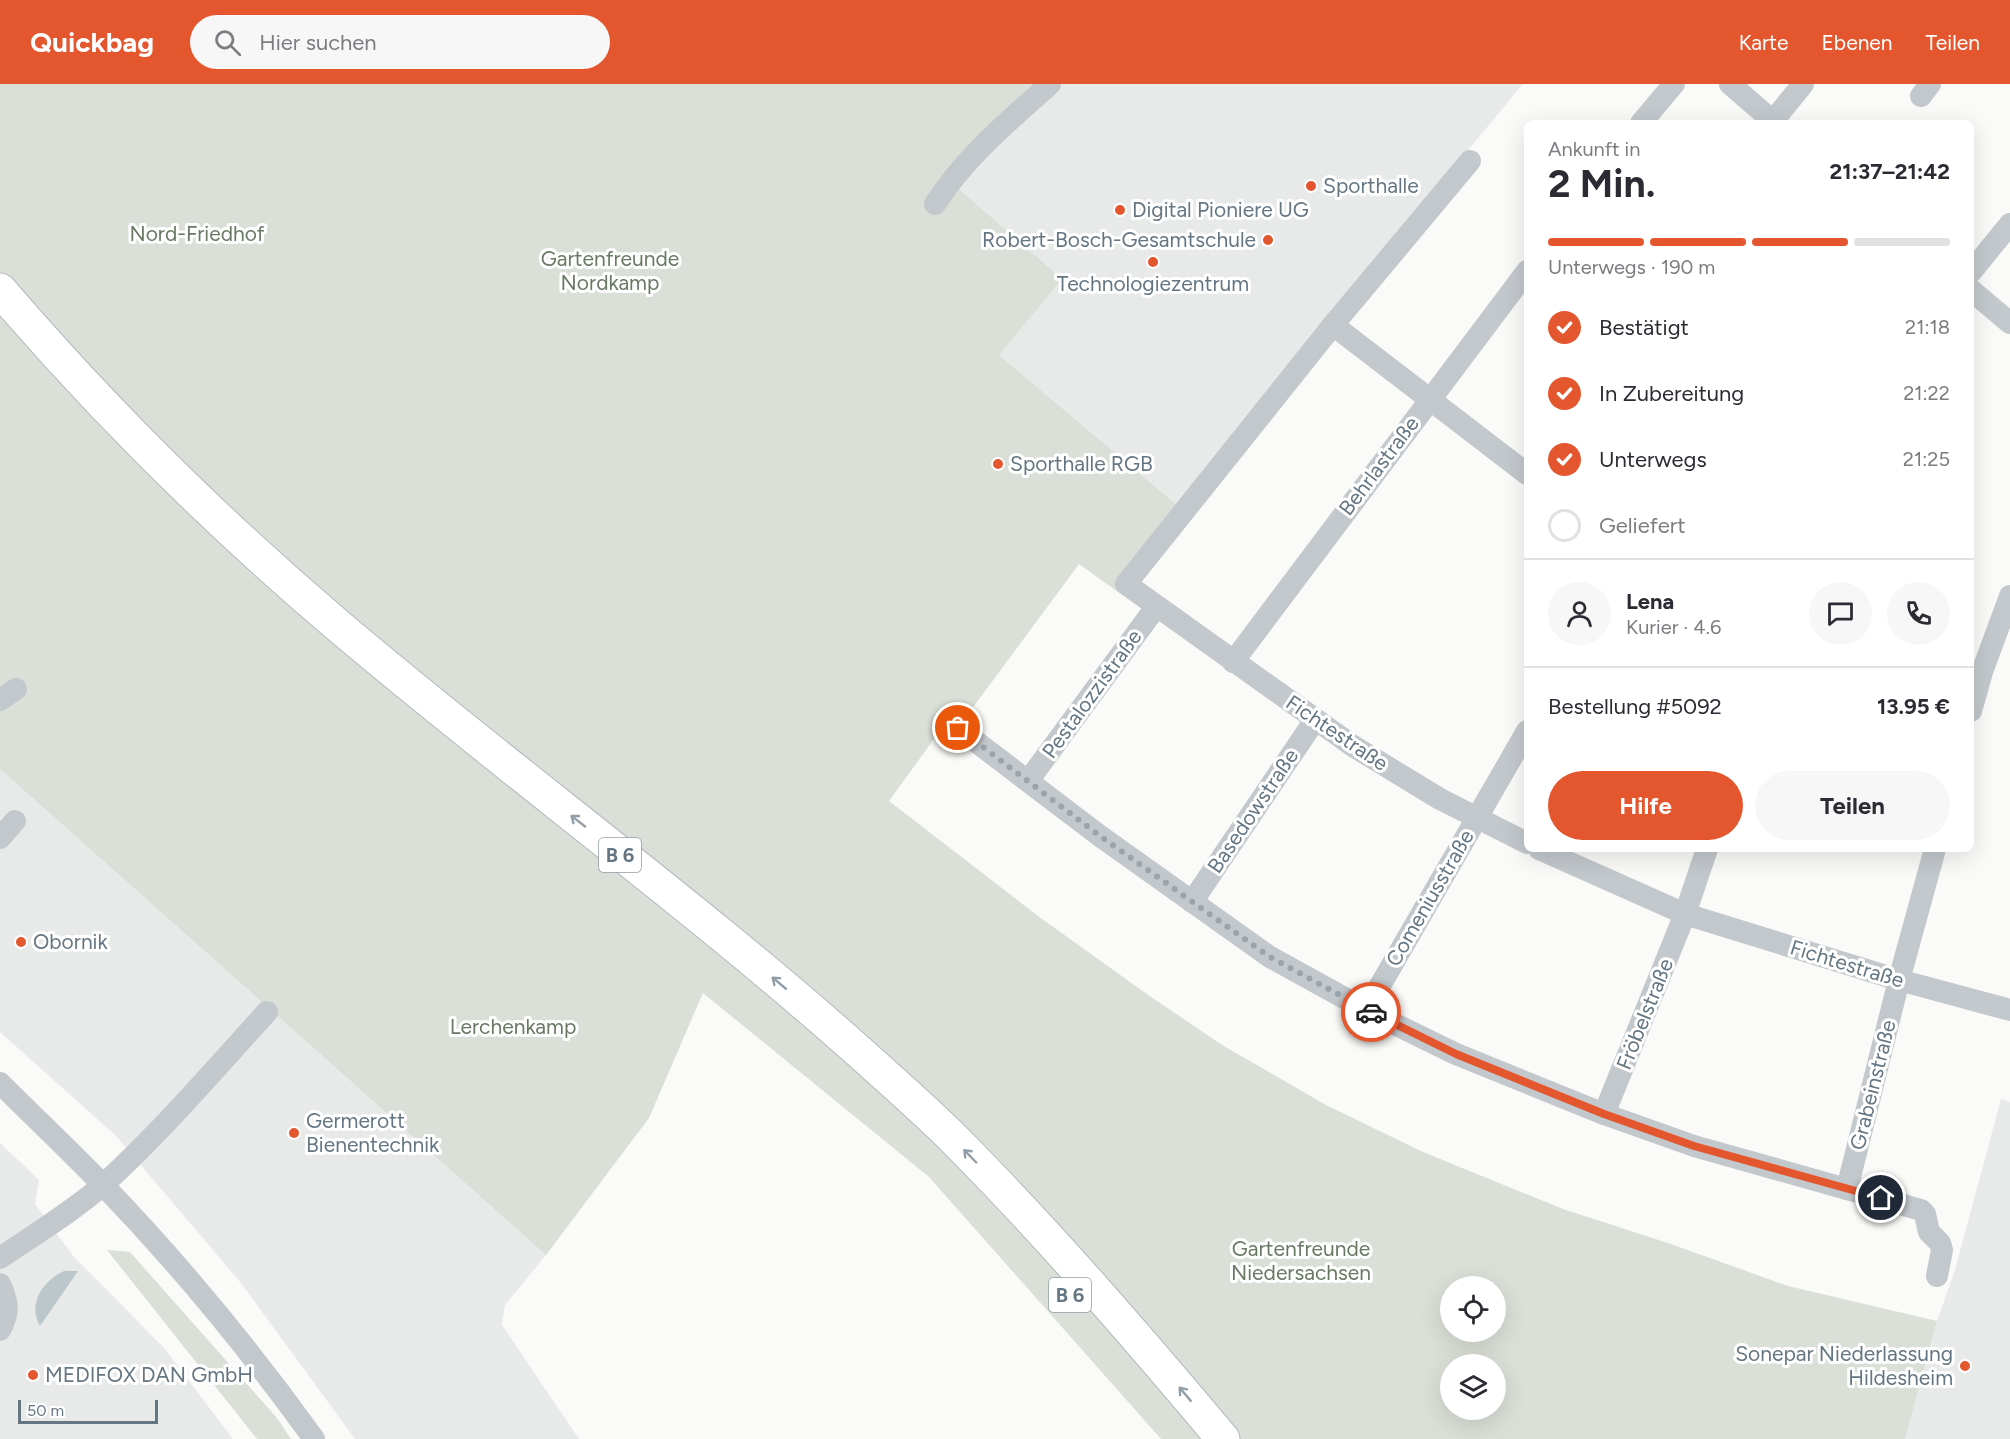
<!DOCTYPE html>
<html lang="de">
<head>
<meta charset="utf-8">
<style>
  :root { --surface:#fff; --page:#f7f7f7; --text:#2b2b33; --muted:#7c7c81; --line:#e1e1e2; --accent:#e4572e }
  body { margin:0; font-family:Figtree,sans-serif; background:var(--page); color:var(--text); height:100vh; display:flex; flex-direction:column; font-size:22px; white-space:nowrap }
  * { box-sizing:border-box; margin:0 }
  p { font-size:20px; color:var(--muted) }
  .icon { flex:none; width:33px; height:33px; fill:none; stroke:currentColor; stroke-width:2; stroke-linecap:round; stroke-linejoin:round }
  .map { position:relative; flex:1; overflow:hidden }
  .side { position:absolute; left:1524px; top:36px; width:450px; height:732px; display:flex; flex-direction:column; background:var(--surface); border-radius:9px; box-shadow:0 6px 24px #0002 }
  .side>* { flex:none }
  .tools { position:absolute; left:1440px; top:1192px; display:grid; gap:12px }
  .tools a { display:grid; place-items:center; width:66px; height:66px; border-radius:50%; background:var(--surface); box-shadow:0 6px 24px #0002; font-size:30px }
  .scale { position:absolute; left:18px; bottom:15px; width:140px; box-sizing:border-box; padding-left:6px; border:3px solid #657683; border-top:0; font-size:16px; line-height:21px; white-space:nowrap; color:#657683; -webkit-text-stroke:4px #fff; paint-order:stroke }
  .pin { position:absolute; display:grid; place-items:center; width:51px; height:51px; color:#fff; margin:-26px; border:3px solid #fff; border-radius:50%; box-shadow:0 2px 6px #0007 }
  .courier { position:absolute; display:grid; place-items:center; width:60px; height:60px; margin:-30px; border:4px solid #e4572e; border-radius:50%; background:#fff; color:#222; box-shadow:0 2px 8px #0007 }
  .summary em { font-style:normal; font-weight:700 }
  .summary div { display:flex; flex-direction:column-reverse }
  .summary { display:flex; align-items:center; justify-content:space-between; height:102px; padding:0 24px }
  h1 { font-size:39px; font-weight:700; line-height:45px }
  .bar { display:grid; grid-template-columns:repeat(4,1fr); gap:9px 6px; align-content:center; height:72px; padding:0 24px }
  .bar i { height:8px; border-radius:4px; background:var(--line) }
  .bar .current { background:var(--accent) }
  .bar p { grid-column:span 4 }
  .line { display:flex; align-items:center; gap:15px; padding:0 24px; border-top:2px solid var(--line) }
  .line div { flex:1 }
  .round { display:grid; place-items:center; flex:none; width:63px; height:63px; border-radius:32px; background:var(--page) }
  ol { padding:0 24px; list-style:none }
  li { display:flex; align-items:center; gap:18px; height:66px }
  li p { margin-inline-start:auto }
  li .icon { padding:6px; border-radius:50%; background:var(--accent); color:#fff; stroke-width:4 }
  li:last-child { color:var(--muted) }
  li i { width:33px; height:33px; border:3px solid var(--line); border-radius:50% }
  .button { display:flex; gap:12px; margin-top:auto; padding:12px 24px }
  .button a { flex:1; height:69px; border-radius:36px; background:var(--accent); color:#fff; font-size:24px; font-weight:700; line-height:69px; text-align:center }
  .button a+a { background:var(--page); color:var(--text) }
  header { display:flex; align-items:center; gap:36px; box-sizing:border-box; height:84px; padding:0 30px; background:var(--accent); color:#fff }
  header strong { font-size:28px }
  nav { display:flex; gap:33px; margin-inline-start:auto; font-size:21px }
  .search { width:420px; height:54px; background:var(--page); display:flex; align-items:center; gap:15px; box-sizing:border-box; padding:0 21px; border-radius:33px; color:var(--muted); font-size:22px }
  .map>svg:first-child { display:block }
  .built { fill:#e8e9e9 }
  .green { fill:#dadfd7; fill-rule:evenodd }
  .water { fill:#bbc7cb }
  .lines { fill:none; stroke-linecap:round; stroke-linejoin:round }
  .highway-casing { stroke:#b4b9bd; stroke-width:35 }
  .minor { stroke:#c3c8cc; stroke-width:22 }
  .highway { stroke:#fff; stroke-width:33 }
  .oneway { stroke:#939fa8 }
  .done { stroke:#99a4ac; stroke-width:6; stroke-dasharray:0 10.8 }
  .route { stroke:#e4572e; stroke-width:8 }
  .poi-dot { fill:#e4572e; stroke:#fff; stroke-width:2 }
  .labels { text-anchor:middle; stroke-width:6; stroke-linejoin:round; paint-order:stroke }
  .shield { fill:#fff; stroke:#939fa8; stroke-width:1.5 }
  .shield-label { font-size:20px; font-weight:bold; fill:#657683 }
  .poi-label { font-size:21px; fill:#657683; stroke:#fff; text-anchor:start }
  .park-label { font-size:21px; fill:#687a64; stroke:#fff }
  .street-label { font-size:21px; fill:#657683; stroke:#fff }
</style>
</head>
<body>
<header>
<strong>Quickbag</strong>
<div class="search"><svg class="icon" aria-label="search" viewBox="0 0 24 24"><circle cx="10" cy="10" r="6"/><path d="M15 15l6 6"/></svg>Hier suchen</div>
<nav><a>Karte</a><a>Ebenen</a><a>Teilen</a></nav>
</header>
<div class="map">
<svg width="2010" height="1355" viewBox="0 0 2010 1355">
  <rect width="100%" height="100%" fill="#fafaf8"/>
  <g class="built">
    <path d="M1034,0H1523L1395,154L1183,426L999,271L1061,195L960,106L949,94Z"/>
    <path d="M0,685L546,1171L505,1221L502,1241L579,1355H355L241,1199L116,1052L0,948Z"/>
    <path d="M2001,1015L2010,1018V1355H1905L1937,1237L1955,1186Z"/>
    <path d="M0,1059L39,1096L35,1120L74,1173L164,1264L233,1355H0Z"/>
  </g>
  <g class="green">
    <path d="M0,0H1034L949,94L960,106L1062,195L999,271L1183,426L1118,508L1079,480L963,637H947L889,717L1038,832L1144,908L1222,961L1326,1021L1423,1068L1563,1125L1668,1159L1788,1202L1937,1237L1905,1355H1161L929,1093L703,909L649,1034L546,1171L0,685ZM1450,1203H1496V1248H1450ZM1450,1281H1496V1326H1450Z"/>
    <path d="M107,1166L130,1168L277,1334L291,1355H257Z"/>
  </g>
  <path class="water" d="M64,1187H78L40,1242C27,1219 43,1197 64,1187Z"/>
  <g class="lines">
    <defs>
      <path id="highway" d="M0,206C103,326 215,437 335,539C509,687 695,821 865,973C896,1001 928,1029 958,1059C1051,1153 1138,1254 1223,1355"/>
    </defs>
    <use href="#highway" class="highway-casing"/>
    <g class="minor">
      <path d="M1730,0L1775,39"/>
      <path d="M1921,12L1930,0"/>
      <path d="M1773,37L1803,0"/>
      <path d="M1641,39L1674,0"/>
      <path d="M1470,77L1333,241L1126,500L1353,662L1440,715L1527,759"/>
      <path d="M935,120C966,72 1009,37 1050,0"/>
      <path d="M1971,188L2010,140"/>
      <path d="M1971,206L2010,239"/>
      <path d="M1333,241L1527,390"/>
      <path d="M1233,578L1527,187"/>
      <path d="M0,616L16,605"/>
      <path d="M1971,627L1982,588L2010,512"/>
      <path d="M958,644L1100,752L1270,873L1366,926L1456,970L1604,1030L1694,1062L1921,1126L1925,1130L1929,1148L1940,1159L1942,1166L1937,1192"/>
      <path d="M1028,697L1156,523"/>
      <path d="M0,754L15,737"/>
      <path d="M1539,765L1685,830L1899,896L2010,926"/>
      <path d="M1192,818L1315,636"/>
      <path d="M1366,926L1527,647"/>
      <path d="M0,999C35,1034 70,1067 104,1102C180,1181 250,1266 314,1355"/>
      <path d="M1604,1030L1685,830L1707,765"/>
      <path d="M1847,1105L1899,896L1935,765"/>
      <path d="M0,1174C35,1150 72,1128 104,1100C162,1047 214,986 267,928"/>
      <path d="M0,1200C8,1218 10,1228 0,1246"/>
    </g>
    <use href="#highway" class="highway"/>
  </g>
  <defs><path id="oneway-shaft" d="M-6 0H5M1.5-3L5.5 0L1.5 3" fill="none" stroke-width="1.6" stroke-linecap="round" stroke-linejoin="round" transform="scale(1.5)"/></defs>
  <g class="oneway">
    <use href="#oneway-shaft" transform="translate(578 737) rotate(-142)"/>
    <use href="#oneway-shaft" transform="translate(779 899) rotate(-140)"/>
    <use href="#oneway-shaft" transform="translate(970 1072) rotate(-134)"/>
    <use href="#oneway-shaft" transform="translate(1185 1310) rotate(-130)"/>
  </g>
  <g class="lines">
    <path class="done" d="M958,644L1100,752L1270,873L1371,928"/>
    <path class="route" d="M1371,928L1456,970L1604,1030L1694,1062L1881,1114"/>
  </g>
  <g class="poi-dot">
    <circle cx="1311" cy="102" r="6"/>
    <circle cx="1120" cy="126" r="6"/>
    <circle cx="1268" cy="156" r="6"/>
    <circle cx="1153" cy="178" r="6"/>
    <circle cx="998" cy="380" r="6"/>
    <circle cx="21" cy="858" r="6"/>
    <circle cx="294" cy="1049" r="6"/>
    <circle cx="1965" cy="1282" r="6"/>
    <circle cx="33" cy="1291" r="6"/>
  </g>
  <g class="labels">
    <g class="shield">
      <rect x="599" y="754" width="42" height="34" rx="4.5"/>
      <rect x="1049" y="1194" width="42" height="34" rx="4.5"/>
    </g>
    <g class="shield-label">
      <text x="620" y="778">B 6</text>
      <text x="1070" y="1218">B 6</text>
    </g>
    <g class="poi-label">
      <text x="1323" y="109">Sporthalle</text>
      <text x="1132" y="133">Digital Pioniere UG</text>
      <text x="1256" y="163" text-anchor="end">Robert-Bosch-Gesamtschule</text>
      <text x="1153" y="207" text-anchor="middle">Technologiezentrum</text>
      <text x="1010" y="387">Sporthalle RGB</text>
      <text x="33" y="865">Obornik</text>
      <text x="306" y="1044">Germerott<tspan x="306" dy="24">Bienentechnik</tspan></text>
      <text x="1953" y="1277" text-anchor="end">Sonepar Niederlassung<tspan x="1953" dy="24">Hildesheim</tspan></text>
      <text x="45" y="1298">MEDIFOX DAN GmbH</text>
    </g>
    <g class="park-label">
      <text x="197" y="157">Nord-Friedhof</text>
      <text x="610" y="182">Gartenfreunde<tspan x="610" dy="24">Nordkamp</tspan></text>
      <text x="513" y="950">Lerchenkamp</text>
      <text x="1301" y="1172">Gartenfreunde<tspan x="1301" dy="24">Niedersachsen</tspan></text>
    </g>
    <g class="street-label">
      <text transform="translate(1379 382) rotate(-53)" y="7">Behrlastraße</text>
      <text transform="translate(1092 610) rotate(-54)" y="7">Pestalozzistraße</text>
      <text transform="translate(1337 649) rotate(34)" y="7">Fichtestraße</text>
      <text transform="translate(1253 727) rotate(-56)" y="7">Basedowstraße</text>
      <text transform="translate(1430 814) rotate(-60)" y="7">Comeniusstraße</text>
      <text transform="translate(1847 880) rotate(17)" y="7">Fichtestraße</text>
      <text transform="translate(1645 930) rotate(-68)" y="7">Fröbelstraße</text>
      <text transform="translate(1873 1001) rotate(-76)" y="7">Grabeinstraße</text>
    </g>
  </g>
</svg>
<div class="tools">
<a><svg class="icon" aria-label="locate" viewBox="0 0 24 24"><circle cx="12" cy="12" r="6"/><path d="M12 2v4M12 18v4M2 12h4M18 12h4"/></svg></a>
<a><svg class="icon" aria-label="layers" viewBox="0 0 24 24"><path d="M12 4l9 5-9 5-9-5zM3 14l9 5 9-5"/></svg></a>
</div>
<div class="scale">50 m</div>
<div class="pin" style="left:958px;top:644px;background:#ea580c"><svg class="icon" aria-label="bag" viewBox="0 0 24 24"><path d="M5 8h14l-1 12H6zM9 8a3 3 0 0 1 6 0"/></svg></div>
<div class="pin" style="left:1881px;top:1114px;background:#1f2937"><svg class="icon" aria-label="home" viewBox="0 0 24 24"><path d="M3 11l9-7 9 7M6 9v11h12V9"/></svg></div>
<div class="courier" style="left:1371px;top:928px"><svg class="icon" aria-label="car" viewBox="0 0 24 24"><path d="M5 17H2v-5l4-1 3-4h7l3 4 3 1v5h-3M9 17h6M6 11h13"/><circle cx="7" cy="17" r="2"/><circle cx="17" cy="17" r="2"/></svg></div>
<section class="side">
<div class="summary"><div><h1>2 Min.</h1><p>Ankunft in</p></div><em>21:37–21:42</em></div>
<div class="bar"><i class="current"></i><i class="current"></i><i class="current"></i><i></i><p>Unterwegs · 190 m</p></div>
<ol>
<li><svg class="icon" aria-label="check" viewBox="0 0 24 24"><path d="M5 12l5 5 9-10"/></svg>Bestätigt<p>21:18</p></li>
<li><svg class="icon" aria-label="check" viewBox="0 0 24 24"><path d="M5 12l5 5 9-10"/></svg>In Zubereitung<p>21:22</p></li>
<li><svg class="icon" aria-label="check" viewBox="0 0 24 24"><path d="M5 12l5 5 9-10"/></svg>Unterwegs<p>21:25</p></li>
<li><i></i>Geliefert</li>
</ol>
<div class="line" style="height:108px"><a class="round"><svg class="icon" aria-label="person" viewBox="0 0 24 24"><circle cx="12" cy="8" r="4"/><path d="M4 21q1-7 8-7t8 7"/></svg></a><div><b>Lena</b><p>Kurier · 4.6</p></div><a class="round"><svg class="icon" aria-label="chat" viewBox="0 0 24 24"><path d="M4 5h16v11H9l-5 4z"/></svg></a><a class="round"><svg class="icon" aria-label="phone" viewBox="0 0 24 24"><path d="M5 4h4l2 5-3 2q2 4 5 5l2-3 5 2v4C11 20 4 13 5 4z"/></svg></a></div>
<div class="line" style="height:78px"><div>Bestellung #5092</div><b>13.95 €</b></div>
<div class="button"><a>Hilfe</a><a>Teilen</a></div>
</section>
</div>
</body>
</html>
